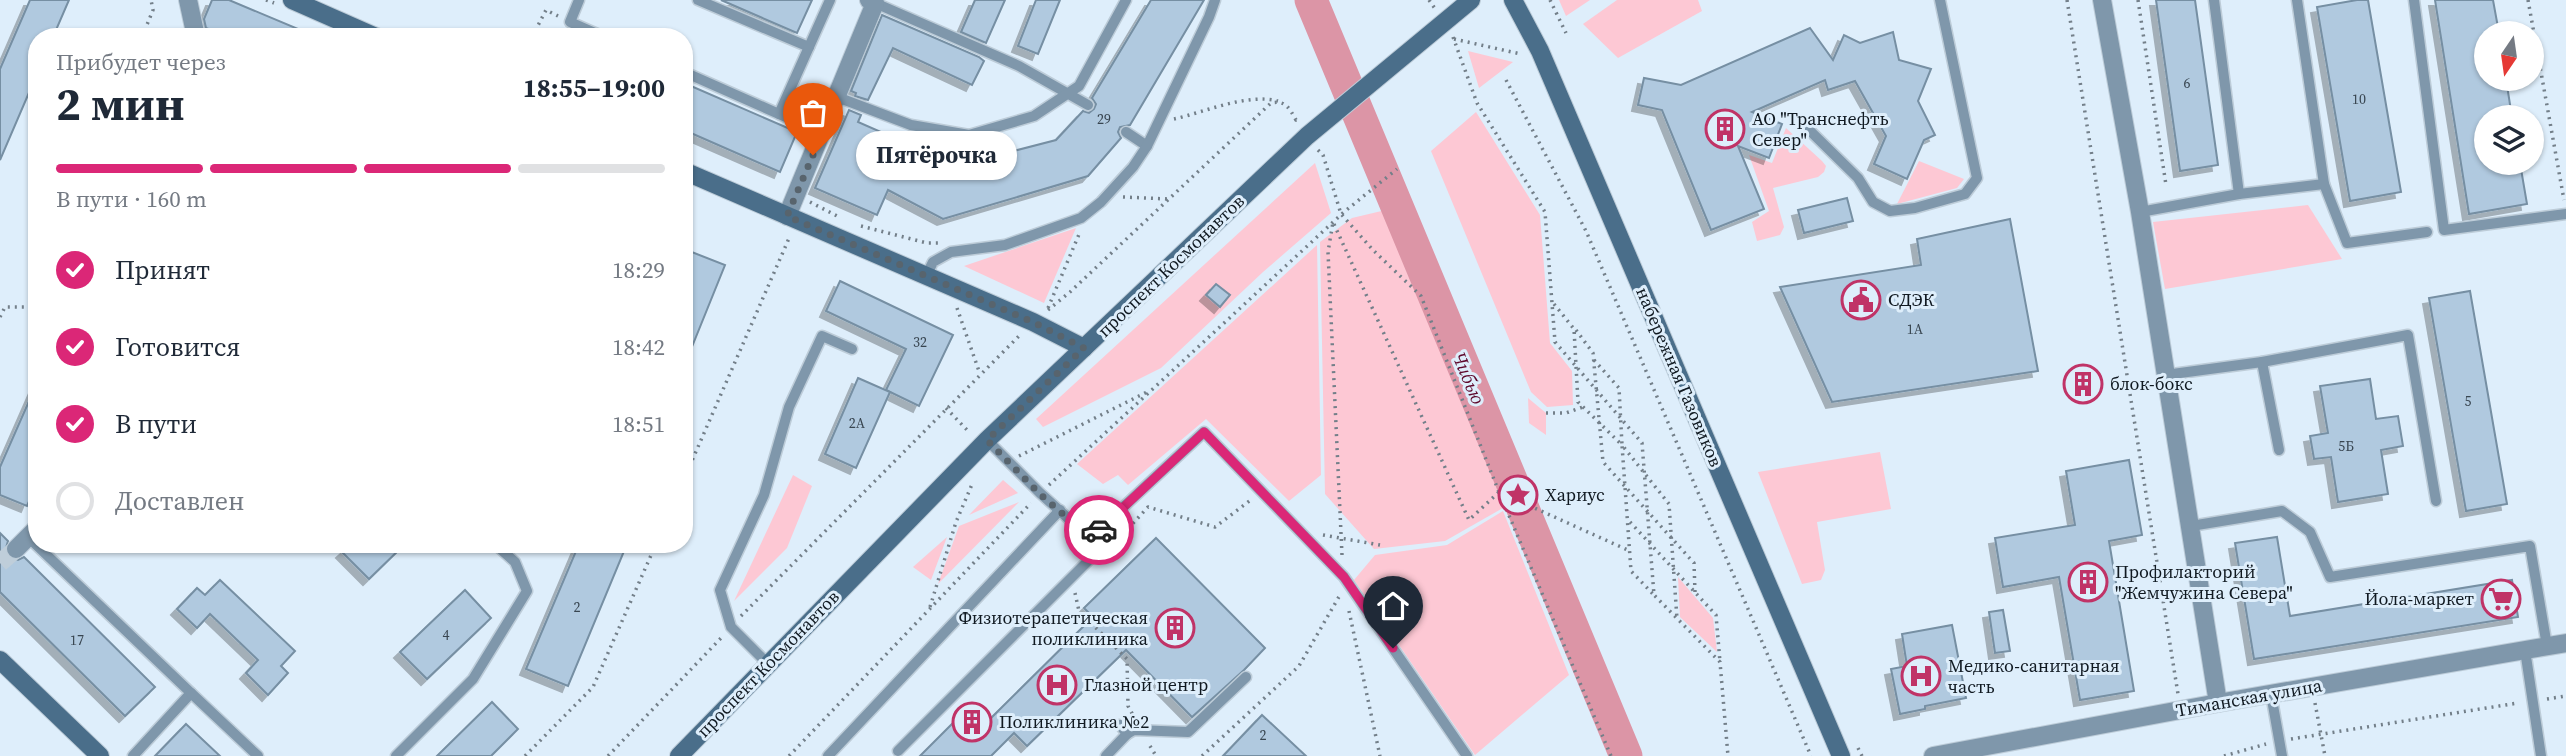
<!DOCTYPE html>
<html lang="ru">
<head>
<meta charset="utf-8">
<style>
  :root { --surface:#fff; --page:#f2f2f3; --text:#1f2937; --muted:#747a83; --line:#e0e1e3; --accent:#db2777 }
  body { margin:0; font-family:"Source Serif 4",serif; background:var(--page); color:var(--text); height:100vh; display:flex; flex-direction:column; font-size:26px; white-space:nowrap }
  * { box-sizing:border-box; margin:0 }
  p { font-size:23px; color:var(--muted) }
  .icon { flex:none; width:38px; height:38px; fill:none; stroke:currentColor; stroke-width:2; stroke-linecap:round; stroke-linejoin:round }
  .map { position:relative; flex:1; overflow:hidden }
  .panel { position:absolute; left:28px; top:28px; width:665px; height:525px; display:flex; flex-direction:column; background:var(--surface); border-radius:28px; box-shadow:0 2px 5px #0004 }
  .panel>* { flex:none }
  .needle { width:46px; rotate:193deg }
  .buttons { position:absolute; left:2474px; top:21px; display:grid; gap:14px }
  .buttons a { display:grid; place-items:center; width:70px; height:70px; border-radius:50%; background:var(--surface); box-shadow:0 2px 5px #0004; font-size:35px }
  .pin { position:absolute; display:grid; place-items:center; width:60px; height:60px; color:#fff; margin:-72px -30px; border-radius:50% 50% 50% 0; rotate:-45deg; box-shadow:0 0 7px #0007 }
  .pin .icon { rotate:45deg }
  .courier { position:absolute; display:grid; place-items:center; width:70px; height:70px; margin:-35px; border:5px solid #db2777; border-radius:50%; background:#fff; color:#222; box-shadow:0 2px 9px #0007 }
  .bubble { position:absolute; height:49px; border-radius:24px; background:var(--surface); box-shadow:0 2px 5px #0004; font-size:23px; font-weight:700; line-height:49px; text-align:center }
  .head em { font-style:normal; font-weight:700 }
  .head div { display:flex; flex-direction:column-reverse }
  .head { display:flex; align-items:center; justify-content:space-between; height:119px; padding:0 28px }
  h1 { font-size:46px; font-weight:700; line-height:52px }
  .bar { display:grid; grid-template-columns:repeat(4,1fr); gap:10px 7px; align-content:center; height:84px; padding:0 28px }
  .bar i { height:9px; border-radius:5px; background:var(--line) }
  .bar .on { background:var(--accent) }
  .bar p { grid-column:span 4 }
  ol { padding:0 28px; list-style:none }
  li { display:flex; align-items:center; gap:21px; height:77px }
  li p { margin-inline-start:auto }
  li .icon { padding:7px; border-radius:50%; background:var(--accent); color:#fff; stroke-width:4 }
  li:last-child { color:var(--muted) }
  li i { width:38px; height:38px; border:4px solid var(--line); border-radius:50% }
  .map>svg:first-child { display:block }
  .green { fill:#fdc8d4 }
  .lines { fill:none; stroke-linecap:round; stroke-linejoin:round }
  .river { stroke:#dc95a6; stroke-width:33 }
  .building { fill:#b0c9df; stroke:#768fa3; stroke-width:2; filter:url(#shadow) }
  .street-tunnel { stroke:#bfceda; stroke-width:18; stroke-dasharray:18 9; stroke-linecap:butt }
  .lane-casing { stroke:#bdccd8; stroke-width:13 }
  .street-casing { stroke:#bdccd8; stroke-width:20 }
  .secondary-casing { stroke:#bdccd8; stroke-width:20 }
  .path { stroke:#737f89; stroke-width:3.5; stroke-dasharray:2 5; stroke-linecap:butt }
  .lane { stroke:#7f97ab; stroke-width:10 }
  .street { stroke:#7f97ab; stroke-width:18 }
  .secondary { stroke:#4a6e8a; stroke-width:18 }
  .done { stroke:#58646d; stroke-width:7; stroke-dasharray:0 12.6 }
  .route { stroke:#db2777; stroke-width:9 }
  .labels { text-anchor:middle; stroke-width:6; stroke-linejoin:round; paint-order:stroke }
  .number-label { font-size:14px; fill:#384550 }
  .poi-label { font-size:18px; fill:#101921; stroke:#deeefb; text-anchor:start }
  .street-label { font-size:18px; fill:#101921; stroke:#deeefb }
  .water-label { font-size:19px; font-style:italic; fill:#5e082c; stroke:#deeefb }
</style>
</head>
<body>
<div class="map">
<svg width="2566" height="756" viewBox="0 0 2566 756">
  <defs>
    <filter id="shadow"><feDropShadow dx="-6" dy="6" stdDeviation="0" flood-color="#0004"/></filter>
  </defs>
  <rect width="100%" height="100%" fill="#deeefb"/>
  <g class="green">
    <path d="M1559,0H1590L1566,16Z"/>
    <path d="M1617,0H1698L1702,11L1618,58L1583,24Z"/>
    <path d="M1468,51L1513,62L1479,88Z"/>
    <path d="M1476,112L1540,215L1550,343L1572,371L1573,405L1547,407L1531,392L1431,151Z"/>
    <path d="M1786,128L1822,161L1826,166L1824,172L1818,177L1773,188L1784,227L1780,235L1757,241L1752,222L1769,211L1749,155L1772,163Z"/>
    <path d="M1919,161L1964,179L1957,188L1897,204Z"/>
    <path d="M1315,163L1331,213L1263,272L1161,368L1043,427L1036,419Z"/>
    <path d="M2308,205L2342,259L2165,289L2153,222Z"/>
    <path d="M1390,209L1510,504L1445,541L1374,549L1325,494L1320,242L1352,218Z"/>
    <path d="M1076,228L1044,303L964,266Z"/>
    <path d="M1317,245L1321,475L1289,501L1206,419L1128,485L1118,475L1103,484L1077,464Z"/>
    <path d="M1528,398L1546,413V435L1529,423Z"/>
    <path d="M1880,452L1891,509L1817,522L1825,570L1821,580L1802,584L1758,472Z"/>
    <path d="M793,475L812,486L787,548L734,601Z"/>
    <path d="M1003,480L1018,493L969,515Z"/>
    <path d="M1019,502L938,584L959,526Z"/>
    <path d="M1503,511L1569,675L1475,755L1354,580L1375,555L1447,545Z"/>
    <path d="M947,537L931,580L913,567Z"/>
    <path d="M1678,577L1713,618L1717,652L1680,617Z"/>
  </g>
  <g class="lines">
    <path class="river" d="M1311,0L1626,756"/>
  </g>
  <g class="building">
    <path d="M30,0H69L53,37H37V74L0,160V69Z"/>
    <path d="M212,0H229L317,37H227L206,28L204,19Z"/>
    <path d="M721,0H812L797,33Z"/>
    <path d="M975,0H1005L986,43L961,32Z"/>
    <path d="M1036,0H1060L1038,54L1018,46Z"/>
    <path d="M1151,0H1204L1130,125L1120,127L1118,132L1121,138L1088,176L943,219L888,190L877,215L815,188L849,110L861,115L858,122L908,144L952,167L1056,140L1083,111L1089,113L1094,109L1096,104L1092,98Z"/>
    <path d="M2156,0H2195L2218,165L2180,171Z"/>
    <path d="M2357,0H2368L2401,192L2350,201L2317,7Z"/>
    <path d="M2435,0H2493L2499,33H2487V79H2506L2512,117H2487V163H2520L2527,204L2469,214Z"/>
    <path d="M882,15L979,57L984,61L972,85L893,48L868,100L855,96L856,93L851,91Z"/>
    <path d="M1810,28L1833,60L1844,35L1860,43L1893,32L1899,60L1931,69L1918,101L1935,135L1924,140L1907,179L1874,164L1886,136L1855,81L1828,90L1825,80L1752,112L1782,124L1769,158L1738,146L1764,209L1711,230L1662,110L1638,105L1644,78L1681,85Z"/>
    <path d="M684,83L797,132L780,172L684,130Z"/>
    <path d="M1847,198L1853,221L1804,233L1798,210Z"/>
    <path d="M2010,219L2038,371L1832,402L1780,287L1921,265L1917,239Z"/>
    <path d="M684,249L725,265L685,364H684Z"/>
    <path d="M840,281L953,335L919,406L886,390L906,349L826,311Z"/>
    <path d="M1216,284L1230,295L1220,307L1206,295Z"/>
    <path d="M2470,291L2507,504L2466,511L2429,298Z"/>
    <path d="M858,378L890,392L856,468L825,454Z"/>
    <path d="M2370,379L2376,419L2398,416L2403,446L2381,450L2388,494L2338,502L2331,457L2314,459L2310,436L2328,433L2320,386Z"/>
    <path d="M37,383V483L27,506L0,495V467Z"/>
    <path d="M2129,460L2142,535L2109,541L2134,691L2080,700L2059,577L2003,587L1995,538L2075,525L2066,471Z"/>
    <path d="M0,533L8,541L5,551L9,557L18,560L24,557L155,687L125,716L0,592Z"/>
    <path d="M2277,537L2290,616L2512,580L2518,617L2254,659L2235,543Z"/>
    <path d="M1156,538L1265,648L1244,670L1192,717L1126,650L1027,746L1014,733L991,756H920L972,704L989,720L1093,617L1084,608Z"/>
    <path d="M351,544H405L369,579L342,552Z"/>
    <path d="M579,544H627L568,686L526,669Z"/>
    <path d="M220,580L295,651L281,666L288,673L268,695L246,673L258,660L210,614L197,628L177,609L197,588L205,595Z"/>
    <path d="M465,590L491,618L427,679L400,652Z"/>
    <path d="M2003,610L2010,651L1995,653L1989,612Z"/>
    <path d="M1952,625L1966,698L1925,706V709L1900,714L1891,669L1907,666L1902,634Z"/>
    <path d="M492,702L518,729L491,756H437Z"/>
    <path d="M1262,715L1306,756H1223Z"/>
    <path d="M186,724L220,756H155Z"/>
  </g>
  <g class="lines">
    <path class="street-tunnel" d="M0,563L16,549"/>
    <defs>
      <g id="lane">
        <path d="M579,0L570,22L604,37"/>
        <path d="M698,0L809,47"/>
        <path d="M2214,0L2239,194"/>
        <path d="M2297,0L2324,184"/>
        <path d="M2414,0L2444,230L2566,214"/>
        <path d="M875,3L1019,66L1088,105"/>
        <path d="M684,72L822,133"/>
        <path d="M837,97L911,125L969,135L1034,116L1079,86L1126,0"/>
        <path d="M779,114L830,0"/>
        <path d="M1800,121L1858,178L1873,202L1890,211L1915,208L1965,194L1977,178L1940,0"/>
        <path d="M1126,132L1147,146"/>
        <path d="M2140,212L2239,194L2324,184L2347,243L2427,232"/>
        <path d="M926,276L933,262L951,252L1005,245L1081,218L1101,202L1133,167L1147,146L1209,17L1215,0"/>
        <path d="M2262,362L2279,450"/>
        <path d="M2165,375L2262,362L2408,335L2436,501"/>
        <path d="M2191,526L2282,511L2310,532L2330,577L2530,546L2547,646"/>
        <path d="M29,538L191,693L133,756"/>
        <path d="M1090,538L1204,432L1344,577L1467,756"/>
        <path d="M2525,650L2541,756"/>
        <path d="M768,664L731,627L720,590L764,495L789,407L822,336L852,349"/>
        <path d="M191,693L258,756"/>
        <path d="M2271,694L2282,756"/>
        <path d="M1127,734L1134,730L1188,732L1246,677"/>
        <path d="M898,751L1101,548L1040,493L987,440"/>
        <path d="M396,756L473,679L527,591L515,562L495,544"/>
        <path d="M828,756L1060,510"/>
        <path d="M1106,756L1127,734L1120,725"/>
      </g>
      <g id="street">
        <path d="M188,0L196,37"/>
        <path d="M2102,0L2140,212L2218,703"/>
        <path d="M787,216L875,3L869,0"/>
        <path d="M16,549L37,528"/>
        <path d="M1933,756L2218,703L2566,643"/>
      </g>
      <g id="secondary">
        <path d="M292,0L376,37"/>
        <path d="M1513,0L1540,51L1841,756"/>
        <path d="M684,171L1033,322L1084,348"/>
        <path d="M0,660L100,756"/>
        <path d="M679,756L987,440L1307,136L1471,0"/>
      </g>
    </defs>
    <use href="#lane" class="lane-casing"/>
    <use href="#street" class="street-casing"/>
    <use href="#secondary" class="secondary-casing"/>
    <g class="path">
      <path d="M266,0L274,3"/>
      <path d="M1429,0L1436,10"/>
      <path d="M1550,0L1566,33"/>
      <path d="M2067,0L2178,694"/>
      <path d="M2138,0L2166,185"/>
      <path d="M2528,0L2564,200"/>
      <path d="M142,37L153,10L151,0"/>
      <path d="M532,37L546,10L558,16"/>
      <path d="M1453,37L1477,103L1545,212L1555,342L1642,443L1654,595L1720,662L1728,756"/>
      <path d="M1454,39L1521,54"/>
      <path d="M1506,80L1586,231L1811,756"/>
      <path d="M1174,119C1205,112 1247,93 1278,101"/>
      <path d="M1318,150L1323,155L1341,214L1373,250L1421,296L1499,492L1611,756"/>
      <path d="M1123,197L1168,199"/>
      <path d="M810,202L841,218"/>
      <path d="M861,226L927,243H938"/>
      <path d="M1554,304L1574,329L1578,402L1622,445L1631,571L1653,594"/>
      <path d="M957,308L980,374"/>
      <path d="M1048,308L1080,232"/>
      <path d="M1048,310L1070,292L1271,103C1286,100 1289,108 1296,120L1299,118"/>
      <path d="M0,317L5,307H37"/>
      <path d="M1576,330L1593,353L1603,462L1694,563L1695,592"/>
      <path d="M1594,360L1619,388L1622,445L1669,504L1677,619"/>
      <path d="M946,408L969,432"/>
      <path d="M1546,413H1566L1583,407"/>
      <path d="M1019,456L1147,392"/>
      <path d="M684,479L790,236"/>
      <path d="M1049,485L1344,212L1397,169"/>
      <path d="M1630,522L1716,615L1720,662"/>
      <path d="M1323,535L1380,545"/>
      <path d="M1114,544L1148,507L1215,527L1252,499"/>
      <path d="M1342,555L1328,252L1333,222L1469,520L1499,492L1630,551"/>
      <path d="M1075,593L1079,611L1127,659L1128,706L1134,717"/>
      <path d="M930,607L956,522L973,482"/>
      <path d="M1349,611L1380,756"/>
      <path d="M741,616L1019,336"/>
      <path d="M2547,699L2566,696"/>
      <path d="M2315,703L2325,756"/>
      <path d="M2291,739L2518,703"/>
      <path d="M1150,746L1156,756"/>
      <path d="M1858,748L1862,756"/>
      <path d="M525,756L593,687L656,544"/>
      <path d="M608,756L722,637"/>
      <path d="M789,756L1031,503"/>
      <path d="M1202,756L1299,666L1340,595"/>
      <path d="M2224,756L2266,744"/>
    </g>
    <use href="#lane" class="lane"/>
    <use href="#street" class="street"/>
    <use href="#secondary" class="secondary"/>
  </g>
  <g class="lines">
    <path class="done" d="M813,155L787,216L1033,322L1084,348L987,440L1040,494L1090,538L1099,530"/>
    <path class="route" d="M1099,530L1204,432L1344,577L1393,648"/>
  </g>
  <defs>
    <symbol id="building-ring" viewBox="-11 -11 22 22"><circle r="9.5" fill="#deeefb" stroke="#c03367" stroke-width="1.5"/><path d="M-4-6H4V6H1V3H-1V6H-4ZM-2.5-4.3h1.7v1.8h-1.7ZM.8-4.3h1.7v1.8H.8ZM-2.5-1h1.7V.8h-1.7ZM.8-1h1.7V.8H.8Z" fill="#c03367"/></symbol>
    <symbol id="civic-ring" viewBox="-11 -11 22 22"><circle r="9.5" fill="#deeefb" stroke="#c03367" stroke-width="1.5"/><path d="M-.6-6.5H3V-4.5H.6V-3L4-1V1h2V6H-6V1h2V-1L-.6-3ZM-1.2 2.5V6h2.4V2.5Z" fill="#c03367"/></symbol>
    <symbol id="sight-ring" viewBox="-11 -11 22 22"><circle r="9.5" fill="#deeefb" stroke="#c03367" stroke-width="1.5"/><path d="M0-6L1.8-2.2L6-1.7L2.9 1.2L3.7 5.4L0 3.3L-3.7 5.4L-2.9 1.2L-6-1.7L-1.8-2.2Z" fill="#c03367"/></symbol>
    <symbol id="supermarket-ring" viewBox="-11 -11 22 22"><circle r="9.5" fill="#deeefb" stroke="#c03367" stroke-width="1.5"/><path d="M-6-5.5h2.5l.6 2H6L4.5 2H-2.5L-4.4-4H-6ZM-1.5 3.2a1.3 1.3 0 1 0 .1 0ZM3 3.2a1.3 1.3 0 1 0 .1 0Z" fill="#c03367"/></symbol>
    <symbol id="hospital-ring" viewBox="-11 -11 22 22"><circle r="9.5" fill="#deeefb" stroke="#c03367" stroke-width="1.5"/><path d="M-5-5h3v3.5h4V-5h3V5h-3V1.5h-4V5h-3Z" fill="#c03367"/></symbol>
  </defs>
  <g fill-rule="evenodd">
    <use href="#building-ring" x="1703" y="107" width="44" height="44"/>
    <use href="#civic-ring" x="1839" y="278" width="44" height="44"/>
    <use href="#building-ring" x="2061" y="362" width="44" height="44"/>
    <use href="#sight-ring" x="1496" y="473" width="44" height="44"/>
    <use href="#building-ring" x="2066" y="560" width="44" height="44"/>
    <use href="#supermarket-ring" x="2479" y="577" width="44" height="44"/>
    <use href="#building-ring" x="1153" y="606" width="44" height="44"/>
    <use href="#hospital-ring" x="1899" y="654" width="44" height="44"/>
    <use href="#hospital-ring" x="1035" y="663" width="44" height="44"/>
    <use href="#building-ring" x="950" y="700" width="44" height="44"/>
  </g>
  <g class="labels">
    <g class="number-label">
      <text x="2187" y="88">6</text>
      <text x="2359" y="104">10</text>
      <text x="1104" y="124">29</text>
      <text x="1915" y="334">1А</text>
      <text x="920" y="347">32</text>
      <text x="2468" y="406">5</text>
      <text x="857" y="428">2А</text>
      <text x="2346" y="451">5Б</text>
      <text x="577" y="612">2</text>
      <text x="446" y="640">4</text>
      <text x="77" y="645">17</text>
      <text x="1263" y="740">2</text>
    </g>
    <g class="poi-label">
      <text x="1752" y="125">АО "Транснефть<tspan x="1752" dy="21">Север"</tspan></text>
      <text x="1888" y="306">СДЭК</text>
      <text x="2110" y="390">блок-бокс</text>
      <text x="1545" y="501">Хариус</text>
      <text x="2115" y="578">Профилакторий<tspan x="2115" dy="21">"Жемчужина Севера"</tspan></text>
      <text x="2474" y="605" text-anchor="end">Йола-маркет</text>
      <text x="1148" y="624" text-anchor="end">Физиотерапетическая<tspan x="1148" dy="21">поликлиника</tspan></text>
      <text x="1948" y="672">Медико-санитарная<tspan x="1948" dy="21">часть</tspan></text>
      <text x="1084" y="691">Глазной центр</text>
      <text x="999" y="728">Поликлиника №2</text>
    </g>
    <g class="street-label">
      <text transform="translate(1171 266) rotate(-44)" y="6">проспект Космонавтов</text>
      <text transform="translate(1679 377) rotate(67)" y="6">набережная Газовиков</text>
      <text transform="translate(768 664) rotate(-46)" y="6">проспект Космонавтов</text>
      <text transform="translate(2249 698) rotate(-10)" y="6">Тиманская улица</text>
    </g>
    <g class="water-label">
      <text transform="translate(1469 378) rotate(67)" y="7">Чибью</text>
    </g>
  </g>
</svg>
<div class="buttons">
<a><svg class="needle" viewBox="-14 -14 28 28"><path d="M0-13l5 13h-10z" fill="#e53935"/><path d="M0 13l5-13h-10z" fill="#747a83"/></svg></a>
<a><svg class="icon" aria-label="layers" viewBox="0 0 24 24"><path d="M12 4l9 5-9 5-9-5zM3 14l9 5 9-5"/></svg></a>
</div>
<div class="pin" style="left:813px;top:155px;background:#ea580c"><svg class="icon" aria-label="bag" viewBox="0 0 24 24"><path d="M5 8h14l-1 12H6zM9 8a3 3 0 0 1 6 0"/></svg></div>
<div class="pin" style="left:1393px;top:648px;background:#1f2937"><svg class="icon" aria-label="home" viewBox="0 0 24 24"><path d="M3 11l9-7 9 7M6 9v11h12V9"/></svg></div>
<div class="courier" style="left:1099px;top:530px"><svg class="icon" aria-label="car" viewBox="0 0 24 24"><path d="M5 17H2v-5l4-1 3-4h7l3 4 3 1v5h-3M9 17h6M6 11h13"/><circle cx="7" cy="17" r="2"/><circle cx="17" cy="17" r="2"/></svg></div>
<div class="bubble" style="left:856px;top:131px;width:161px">Пятёрочка</div>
<section class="panel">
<div class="head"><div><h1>2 мин</h1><p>Прибудет через</p></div><em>18:55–19:00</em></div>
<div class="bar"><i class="on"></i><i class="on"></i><i class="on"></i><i></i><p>В пути · 160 m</p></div>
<ol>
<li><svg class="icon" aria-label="check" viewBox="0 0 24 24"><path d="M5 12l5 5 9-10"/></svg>Принят<p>18:29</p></li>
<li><svg class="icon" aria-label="check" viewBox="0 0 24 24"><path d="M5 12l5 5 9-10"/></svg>Готовится<p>18:42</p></li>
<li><svg class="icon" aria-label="check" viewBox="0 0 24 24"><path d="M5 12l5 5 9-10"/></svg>В пути<p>18:51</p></li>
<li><i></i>Доставлен</li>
</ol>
</section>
</div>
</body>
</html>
